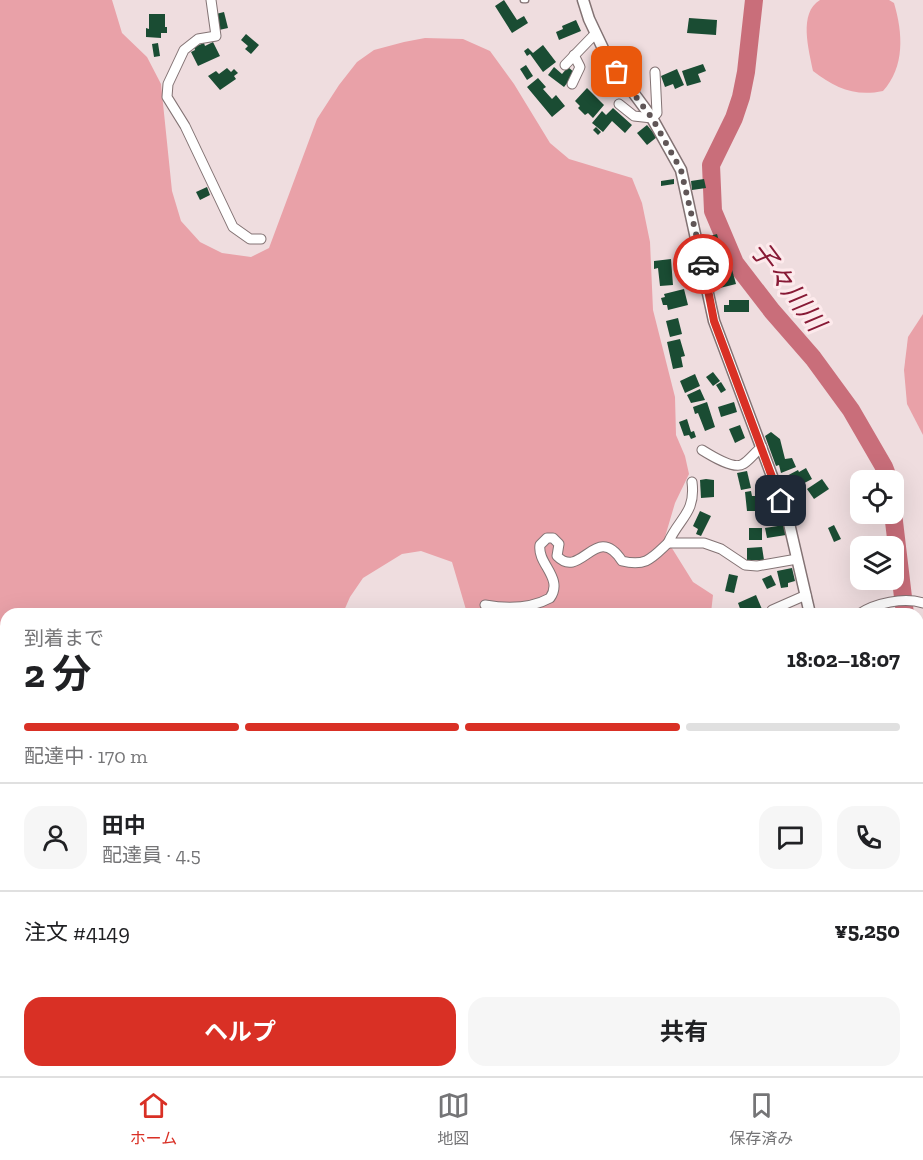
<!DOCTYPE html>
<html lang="ja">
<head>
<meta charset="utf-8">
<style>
  :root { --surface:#fff; --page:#f6f6f6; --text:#202124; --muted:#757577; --line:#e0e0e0; --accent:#d93025 }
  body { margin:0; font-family:"Zilla Slab","Noto Sans JP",serif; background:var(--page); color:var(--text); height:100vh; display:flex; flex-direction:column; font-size:22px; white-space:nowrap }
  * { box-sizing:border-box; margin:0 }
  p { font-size:20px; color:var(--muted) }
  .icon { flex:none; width:33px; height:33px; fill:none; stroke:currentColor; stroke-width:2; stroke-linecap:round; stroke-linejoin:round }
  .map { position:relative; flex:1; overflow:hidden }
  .sheet { position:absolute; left:0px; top:608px; width:924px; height:470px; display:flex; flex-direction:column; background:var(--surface); border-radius:18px 18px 0 0; box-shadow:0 6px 24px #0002 }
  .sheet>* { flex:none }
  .fabs { position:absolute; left:850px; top:470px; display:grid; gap:12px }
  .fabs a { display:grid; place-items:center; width:54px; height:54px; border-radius:12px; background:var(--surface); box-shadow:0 6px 24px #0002; font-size:30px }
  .pin { position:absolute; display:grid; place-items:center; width:51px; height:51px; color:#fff; margin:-26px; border-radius:12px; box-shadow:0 3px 9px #0006 }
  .courier { position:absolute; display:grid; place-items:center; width:60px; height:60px; margin:-30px; border:4px solid #d93025; border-radius:50%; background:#fff; color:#222; box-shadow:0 2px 8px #0007 }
  .overview em { font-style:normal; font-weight:700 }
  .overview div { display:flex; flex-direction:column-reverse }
  .overview { display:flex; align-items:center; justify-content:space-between; height:102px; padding:0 24px }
  h1 { font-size:39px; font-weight:700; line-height:45px }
  .bar { display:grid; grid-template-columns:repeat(4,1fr); gap:9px 6px; align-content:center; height:72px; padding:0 24px }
  .bar i { height:8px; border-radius:4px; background:var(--line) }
  .bar .current { background:var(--accent) }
  .bar p { grid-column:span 4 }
  .line { display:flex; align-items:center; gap:15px; padding:0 24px; border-top:2px solid var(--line) }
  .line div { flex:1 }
  .round { display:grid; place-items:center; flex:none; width:63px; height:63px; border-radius:18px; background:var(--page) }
  .cta { display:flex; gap:12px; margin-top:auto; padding:12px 24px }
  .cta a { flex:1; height:69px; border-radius:18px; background:var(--accent); color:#fff; font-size:24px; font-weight:700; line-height:69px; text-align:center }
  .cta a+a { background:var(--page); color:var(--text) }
  .tab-bar { display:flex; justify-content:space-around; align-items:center; height:84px; border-top:2px solid var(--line); background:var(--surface); font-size:16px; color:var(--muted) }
  .tab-bar a { display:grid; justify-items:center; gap:3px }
  .tab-bar .current { color:var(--accent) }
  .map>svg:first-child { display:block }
  .green { fill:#e9a1a8 }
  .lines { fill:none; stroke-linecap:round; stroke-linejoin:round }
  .river { stroke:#c96e7a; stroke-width:18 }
  .building { fill:#1a4c33 }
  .service-casing { stroke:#837374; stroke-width:7 }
  .minor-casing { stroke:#837374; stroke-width:11 }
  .tertiary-casing { stroke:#837374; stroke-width:13 }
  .service { stroke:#fff; stroke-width:4.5 }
  .minor { stroke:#fff; stroke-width:9 }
  .tertiary { stroke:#fff; stroke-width:10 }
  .done { stroke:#605657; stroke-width:6; stroke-dasharray:0 10.8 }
  .route { stroke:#d93025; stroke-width:8 }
  .labels { text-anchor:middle; stroke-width:6; stroke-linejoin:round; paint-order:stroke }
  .water-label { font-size:26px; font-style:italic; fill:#871935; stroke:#fdeaec }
</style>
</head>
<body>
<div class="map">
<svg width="923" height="1076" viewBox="0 0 923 1076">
  <rect width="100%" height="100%" fill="#efdddf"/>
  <g class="green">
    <path d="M0,0H112L122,33L147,57L161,84L172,191L181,221L200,242L222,253L251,257L269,248L317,119L339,85L357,62L374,50L404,42L425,38L463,39L490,51L514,84L550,143L569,159L632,178L642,203L650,242L653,310L675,397L676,435L685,456L689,474L675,503L665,537L693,582L713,595L711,613H467L452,562L421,551L402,554L363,578L350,597L343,613L6,614V1053H0Z"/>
    <path d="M820,0H889L894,3C903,33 905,67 883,91C855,97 835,88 813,71C809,50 798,13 820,0Z"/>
    <path d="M923,314V435L907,404L904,370L908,337Z"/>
    <path d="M918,758L923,762V1076H535L537,1071H918Z"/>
    <path d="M184,1071H373L371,1076H209Z"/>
  </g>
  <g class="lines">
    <g class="river">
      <path d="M754,0L746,72L741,97L734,118L711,165L713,211L735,263L772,311L813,358L851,410L884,467L889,480"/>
      <path d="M893,513L905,614"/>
      <path d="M918,660L923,662"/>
    </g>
  </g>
  <g class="building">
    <path d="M504,0L517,20L524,16L528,23L512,33L495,6Z"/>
    <path d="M224,12L228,28L219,30L216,14Z"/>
    <path d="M149,14H165V27H167V33H161V38L146,37V28L149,29Z"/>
    <path d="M689,18L717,20L716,35L687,33Z"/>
    <path d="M576,20L581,31L559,40L556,32L563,29L562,26Z"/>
    <path d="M246,34L259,45L251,54L245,49L248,46L241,40Z"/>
    <path d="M213,42L220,56L198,66L191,52L195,50L194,47L204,43L205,46Z"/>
    <path d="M158,43L160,56L154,57L152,44Z"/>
    <path d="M543,45L556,62L543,72L530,54L527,56L524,51L528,48L533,53Z"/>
    <path d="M703,64L706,71L698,74L701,82L687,86L682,71Z"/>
    <path d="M526,65L533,76L527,80L520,69Z"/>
    <path d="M554,67L562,74L568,67L575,73L564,87L548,75Z"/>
    <path d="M227,68L231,72L234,69L238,73L234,76L236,79L220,90L208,76L216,71L219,74Z"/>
    <path d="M677,69L684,85L675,89L673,84L665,87L661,76Z"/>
    <path d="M538,78L546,87L543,89L552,99L556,95L565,106L552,117L527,87Z"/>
    <path d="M587,88L604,105L593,118L588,113L585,115L578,108L580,106L575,101Z"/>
    <path d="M613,108L632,125L625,133L612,121L603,132L592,123L602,111L606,115Z"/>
    <path d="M647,125L657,137L647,145L637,133Z"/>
    <path d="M596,127L601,132L598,135L593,130Z"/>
    <path d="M674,179V184L661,186V181Z"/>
    <path d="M704,179L706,188L692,190L691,181Z"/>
    <path d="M207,187L210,195L200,200L196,192Z"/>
    <path d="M717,234L720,245L705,249L703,238Z"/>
    <path d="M720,248L723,268L731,266L736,284L716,289L707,251Z"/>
    <path d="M671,259L673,285L660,286L658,268L654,269V261Z"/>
    <path d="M684,289L688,305L668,310L667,305H663L661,298L665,297L664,294Z"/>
    <path d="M729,300H749V312H724V305H729Z"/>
    <path d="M678,318L682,334L670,337L666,321Z"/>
    <path d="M680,339L685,356L681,357L683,367L673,369L667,342Z"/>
    <path d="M713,372L720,381L713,386L706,377Z"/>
    <path d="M695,374L700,386L685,393L680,381Z"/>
    <path d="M721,382L726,390L721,393L716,385Z"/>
    <path d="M700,389L705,400L691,403L687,395Z"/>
    <path d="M707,402L715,427L705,431L698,413L695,414L693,407Z"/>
    <path d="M734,402L737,412L721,417L718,407Z"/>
    <path d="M687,419L691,432L694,431L696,437L691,439L689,435L684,436L679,422Z"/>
    <path d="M740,425L745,438L735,443L729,429Z"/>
    <path d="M771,432L780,439L785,459L792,458L796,467L781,473L779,465L776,466L765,436Z"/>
    <path d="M806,468L812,479L793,489L790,483L785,486L781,479L798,470L799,472Z"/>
    <path d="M747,471L751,488L741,490L737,473Z"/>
    <path d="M706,479L714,480V497L701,498L700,480Z"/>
    <path d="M822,479L829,489L814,499L807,489Z"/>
    <path d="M769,482L772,489L764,491L762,484Z"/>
    <path d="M751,491L752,496H756V511H747L745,492Z"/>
    <path d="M700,511L711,516L701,536L696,534L698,529L693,526Z"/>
    <path d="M784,525L786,535L767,538L765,528Z"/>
    <path d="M834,525L841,539L834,542L828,528Z"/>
    <rect x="749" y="528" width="13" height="12"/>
    <path d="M762,547L764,560H747V548Z"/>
    <path d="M792,568L795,581L788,583V587L781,588L777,571Z"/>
    <path d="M729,574L738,576L734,593L725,591Z"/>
    <path d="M771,575L776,585L767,589L762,579Z"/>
    <path d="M756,595L764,614H742L738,603Z"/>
    <path d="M918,684L923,687V695L918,704Z"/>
  </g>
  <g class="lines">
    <defs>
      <path id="service" d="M523,0H526"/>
      <g id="minor">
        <path d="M211,0L216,36L198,39L184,50L168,84L167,97L185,126L233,227L250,239H261"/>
        <path d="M565,65L595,34"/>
        <path d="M572,84L580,67L574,55"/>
        <path d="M619,104L634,116L652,118L657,113L655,72"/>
        <path d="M702,450C710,455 734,470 743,464C749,461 755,452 762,447"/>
        <path d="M692,482C696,513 679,518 668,543H704L721,549L745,565L757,566L797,559"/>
        <path d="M485,605C508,609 530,609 550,598C564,578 537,564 540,545L547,538H553L559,544L557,556C581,581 596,521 622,561C646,567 652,558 668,543"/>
        <path d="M772,610L806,595"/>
        <path d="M859,614C875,603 904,597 923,603"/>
        <path d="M918,716L923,724"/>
        <path d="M918,730L923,739"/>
      </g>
      <g id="tertiary">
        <path d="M583,0L589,19L607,57L652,118L681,170L714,321L788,519L810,614"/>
        <path d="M784,1071L785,1076"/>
      </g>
    </defs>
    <use href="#service" class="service-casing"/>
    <use href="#minor" class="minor-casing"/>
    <use href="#tertiary" class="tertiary-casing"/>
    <use href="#service" class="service"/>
    <use href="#minor" class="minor"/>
    <use href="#tertiary" class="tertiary"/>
  </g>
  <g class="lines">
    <path class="done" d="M617,72L652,118L681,170L703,264"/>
    <path class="route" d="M703,264L714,321L781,501"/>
  </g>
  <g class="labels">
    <g class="water-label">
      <text transform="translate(788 286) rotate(53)" y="9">子々川川</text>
    </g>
  </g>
</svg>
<div class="fabs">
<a><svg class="icon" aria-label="locate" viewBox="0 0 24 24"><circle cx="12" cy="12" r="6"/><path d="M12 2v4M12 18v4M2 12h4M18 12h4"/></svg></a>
<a><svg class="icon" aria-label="layers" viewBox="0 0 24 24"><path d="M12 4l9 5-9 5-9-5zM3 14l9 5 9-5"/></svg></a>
</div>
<div class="pin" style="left:617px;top:72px;background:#ea580c"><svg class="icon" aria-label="bag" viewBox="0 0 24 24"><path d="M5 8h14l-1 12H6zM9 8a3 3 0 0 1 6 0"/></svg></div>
<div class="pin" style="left:781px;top:501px;background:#1f2937"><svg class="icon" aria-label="home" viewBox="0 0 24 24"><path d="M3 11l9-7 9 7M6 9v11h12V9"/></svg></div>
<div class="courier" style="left:703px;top:264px"><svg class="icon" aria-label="car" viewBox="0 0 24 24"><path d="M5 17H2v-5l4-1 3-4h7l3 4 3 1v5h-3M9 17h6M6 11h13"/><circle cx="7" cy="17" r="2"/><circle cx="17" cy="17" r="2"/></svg></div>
<section class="sheet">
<div class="overview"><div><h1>2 分</h1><p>到着まで</p></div><em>18:02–18:07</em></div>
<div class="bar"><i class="current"></i><i class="current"></i><i class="current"></i><i></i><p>配達中 · 170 m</p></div>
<div class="line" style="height:108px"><a class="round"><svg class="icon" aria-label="person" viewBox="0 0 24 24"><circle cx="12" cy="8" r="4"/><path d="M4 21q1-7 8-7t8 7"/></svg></a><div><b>田中</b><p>配達員 · 4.5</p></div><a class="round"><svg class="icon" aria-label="chat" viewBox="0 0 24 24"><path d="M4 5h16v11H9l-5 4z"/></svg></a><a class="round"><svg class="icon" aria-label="phone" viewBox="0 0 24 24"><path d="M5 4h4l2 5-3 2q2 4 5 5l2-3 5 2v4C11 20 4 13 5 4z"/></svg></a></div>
<div class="line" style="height:78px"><div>注文 #4149</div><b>¥5,250</b></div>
<div class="cta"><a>ヘルプ</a><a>共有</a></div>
</section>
</div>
<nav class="tab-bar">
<a class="current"><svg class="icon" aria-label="home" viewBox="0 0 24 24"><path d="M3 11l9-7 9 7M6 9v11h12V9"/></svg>ホーム</a>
<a><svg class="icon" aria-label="map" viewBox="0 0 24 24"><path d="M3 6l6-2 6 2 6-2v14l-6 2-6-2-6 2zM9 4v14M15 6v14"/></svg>地図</a>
<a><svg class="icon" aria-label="saved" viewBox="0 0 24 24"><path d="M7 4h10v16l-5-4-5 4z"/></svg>保存済み</a>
</nav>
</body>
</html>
